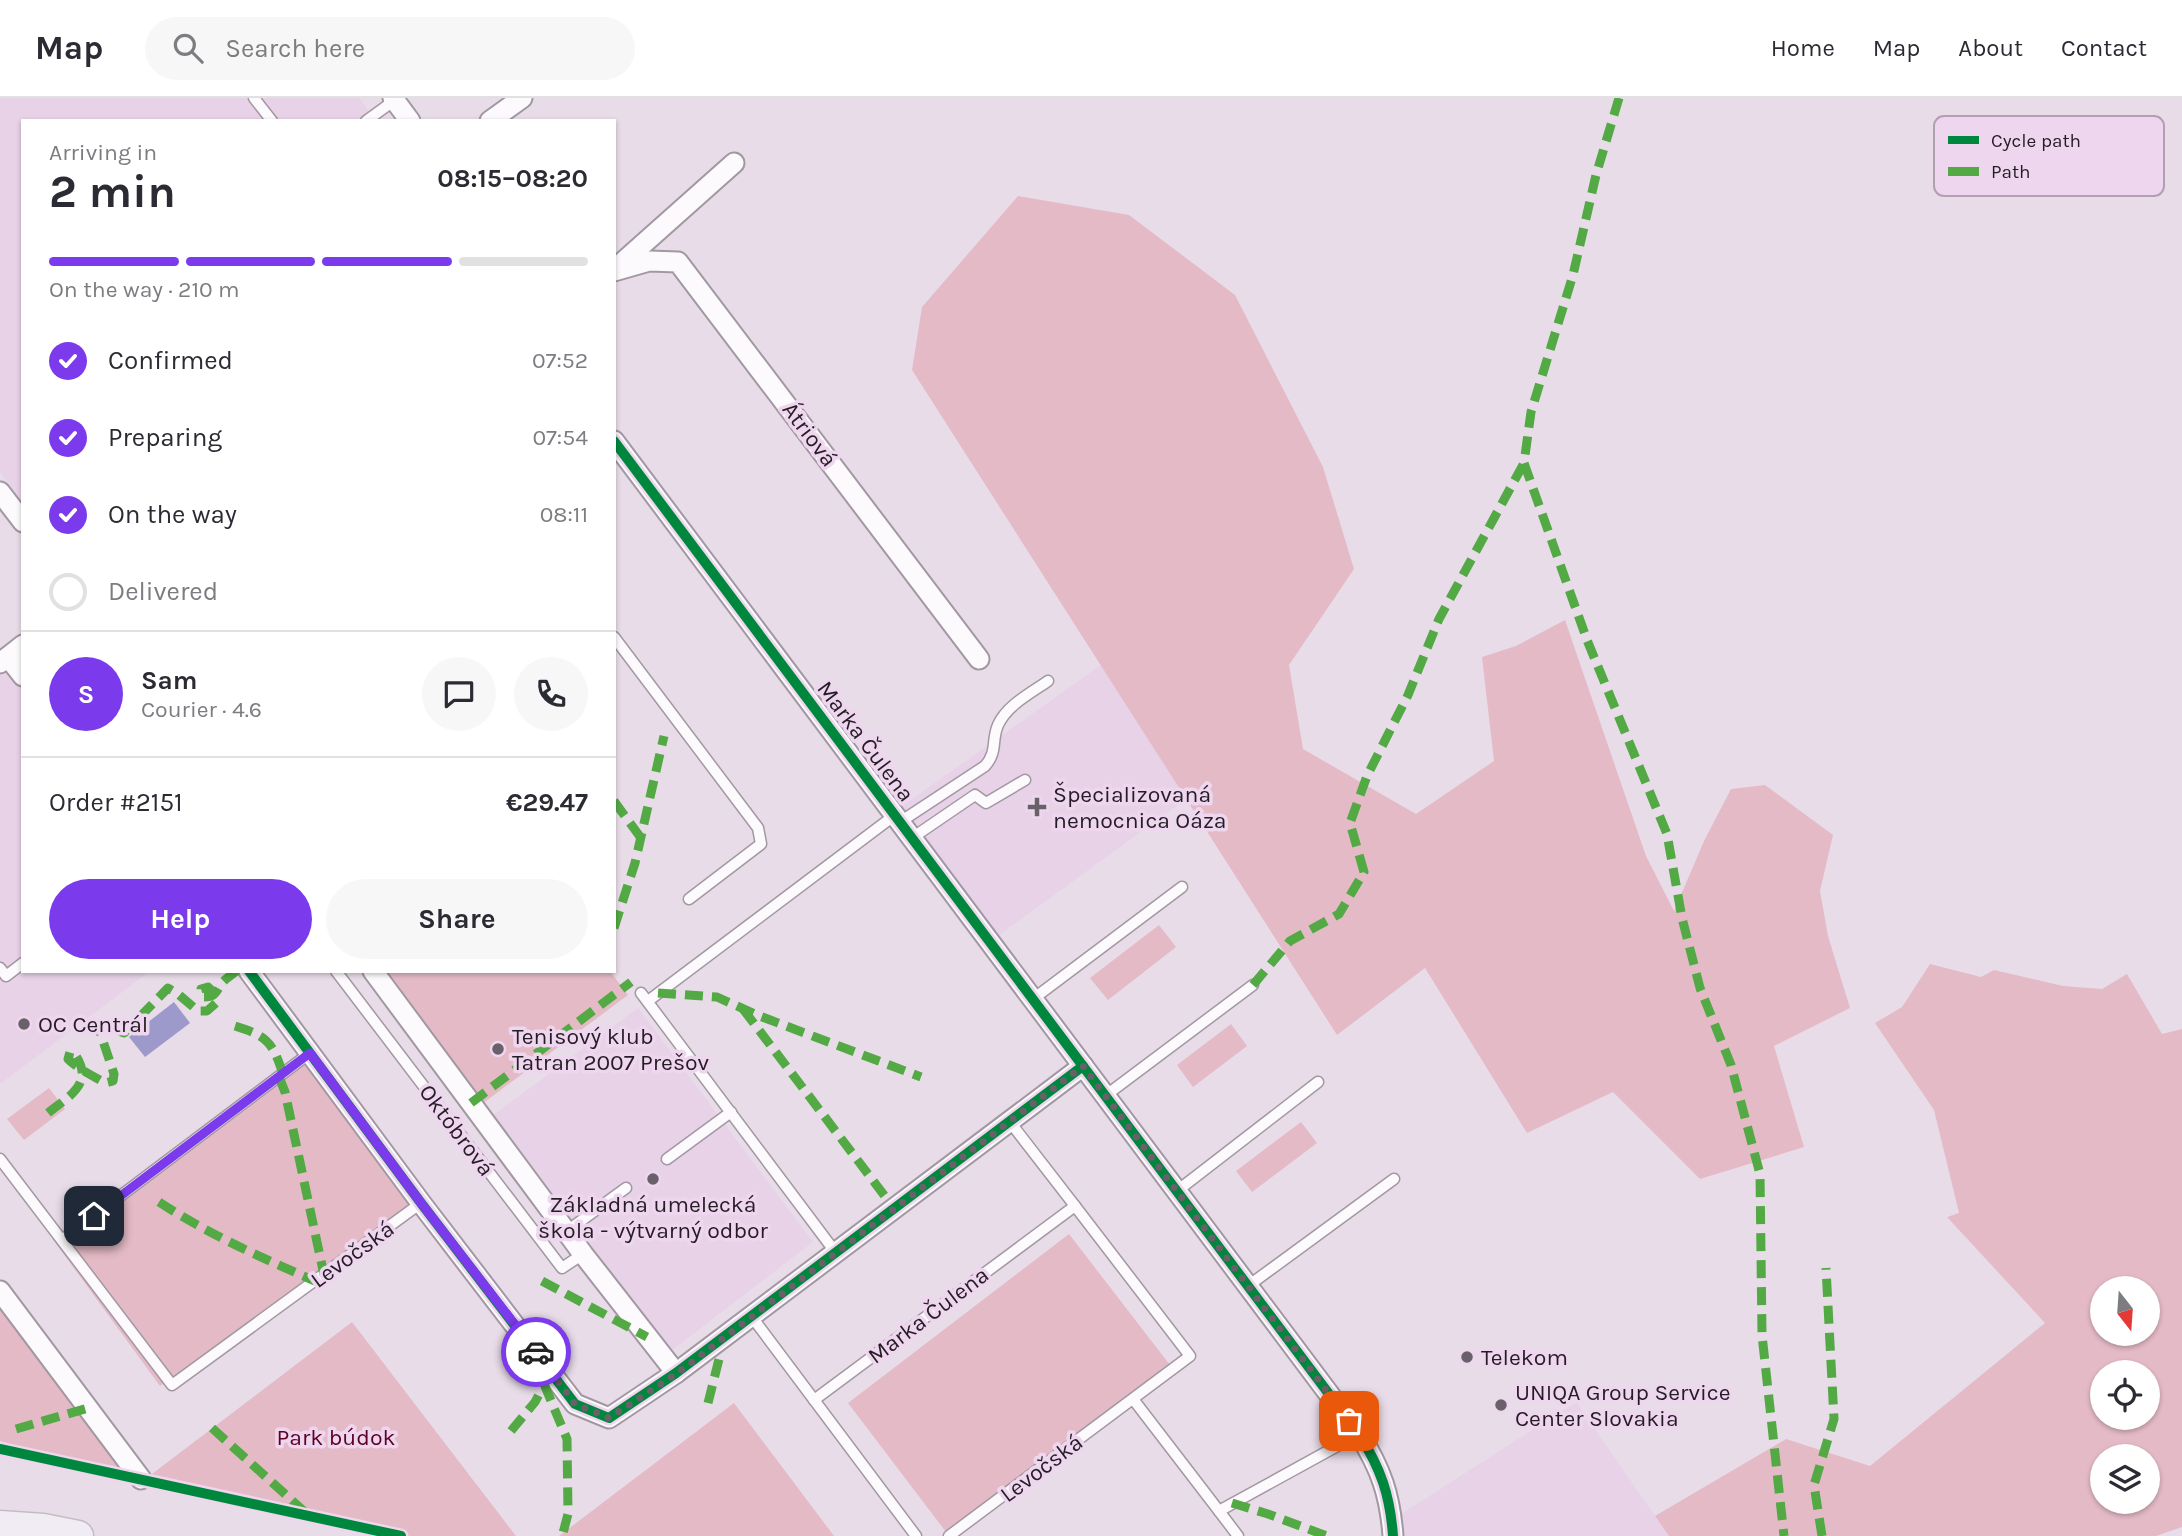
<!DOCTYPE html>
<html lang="en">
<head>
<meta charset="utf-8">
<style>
  :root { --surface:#fff; --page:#f7f7f7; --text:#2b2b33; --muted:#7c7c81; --line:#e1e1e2; --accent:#7c3aed }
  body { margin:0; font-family:Karla,sans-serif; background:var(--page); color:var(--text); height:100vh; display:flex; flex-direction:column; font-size:26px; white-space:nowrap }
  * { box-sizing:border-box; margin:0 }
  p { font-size:23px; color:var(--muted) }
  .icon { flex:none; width:38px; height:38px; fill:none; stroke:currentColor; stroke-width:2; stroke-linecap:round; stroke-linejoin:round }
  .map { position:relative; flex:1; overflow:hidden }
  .side { position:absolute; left:21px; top:21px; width:595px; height:854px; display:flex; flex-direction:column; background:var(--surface); border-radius:0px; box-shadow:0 2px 5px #0004 }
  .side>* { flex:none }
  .needle { width:46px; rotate:163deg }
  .fabs { position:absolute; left:2090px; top:1178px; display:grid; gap:14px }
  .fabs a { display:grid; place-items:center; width:70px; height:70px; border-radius:50%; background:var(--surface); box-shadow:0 2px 5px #0004; font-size:35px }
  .pin { position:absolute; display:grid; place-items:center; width:60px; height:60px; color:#fff; margin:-30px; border-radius:14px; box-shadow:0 4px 10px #0006 }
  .courier { position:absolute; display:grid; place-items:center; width:70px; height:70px; margin:-35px; border:5px solid #7c3aed; border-radius:50%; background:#fff; color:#222; box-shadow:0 2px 9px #0007 }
  .headline em { font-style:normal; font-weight:700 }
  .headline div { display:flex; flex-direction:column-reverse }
  .headline { display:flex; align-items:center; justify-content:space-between; height:119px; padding:0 28px }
  h1 { font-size:46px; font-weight:700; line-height:52px }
  .bar { display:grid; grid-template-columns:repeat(4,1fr); gap:10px 7px; align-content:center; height:84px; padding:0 28px }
  .bar i { height:9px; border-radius:5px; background:var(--line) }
  .bar .active { background:var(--accent) }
  .bar p { grid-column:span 4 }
  .line { display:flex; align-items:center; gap:18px; padding:0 28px; border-top:2px solid var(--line) }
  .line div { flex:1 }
  .round { display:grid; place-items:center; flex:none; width:74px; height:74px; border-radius:37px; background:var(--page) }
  ol { padding:0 28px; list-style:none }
  li { display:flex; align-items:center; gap:21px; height:77px }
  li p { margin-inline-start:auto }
  li .icon { padding:7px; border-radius:50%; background:var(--accent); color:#fff; stroke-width:4 }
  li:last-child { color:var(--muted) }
  li i { width:38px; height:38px; border:4px solid var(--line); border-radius:50% }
  .cta { display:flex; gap:14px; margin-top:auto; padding:14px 28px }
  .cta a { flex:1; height:80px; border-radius:42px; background:var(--accent); color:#fff; font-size:28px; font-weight:700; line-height:80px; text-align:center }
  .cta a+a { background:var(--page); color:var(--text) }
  header { display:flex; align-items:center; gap:42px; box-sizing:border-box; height:98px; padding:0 35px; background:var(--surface); border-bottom:2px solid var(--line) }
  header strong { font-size:33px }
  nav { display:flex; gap:38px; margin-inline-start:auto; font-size:24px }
  .search { width:490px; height:63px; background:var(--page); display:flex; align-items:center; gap:18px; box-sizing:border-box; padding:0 24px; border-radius:38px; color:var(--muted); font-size:26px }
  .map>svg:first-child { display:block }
  .built { fill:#e7d2e7 }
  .green { fill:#e4bac6; fill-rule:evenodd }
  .water { fill:#9d99ca }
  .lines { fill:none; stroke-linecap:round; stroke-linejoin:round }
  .service-casing { stroke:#a298a2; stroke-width:13 }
  .minor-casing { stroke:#a298a2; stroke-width:23 }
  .primary-casing { stroke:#c3bdc3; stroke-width:33 }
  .service { stroke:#fcfafc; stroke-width:10 }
  .minor { stroke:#fcfafc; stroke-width:19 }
  .primary { stroke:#f1ecf4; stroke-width:30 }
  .quiet { stroke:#53a944; stroke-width:9; stroke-dasharray:18 9; stroke-linecap:butt }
  .cycleway-casing { stroke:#eed7ee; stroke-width:15 }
  .cycleway { stroke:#00873e; stroke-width:10 }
  .done { stroke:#6a606a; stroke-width:7; stroke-dasharray:0 12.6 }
  .route { stroke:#7c3aed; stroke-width:9 }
  .poi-dot { fill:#6a606a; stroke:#eed7ee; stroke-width:2.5 }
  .labels { text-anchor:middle; stroke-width:7; stroke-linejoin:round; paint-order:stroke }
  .street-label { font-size:23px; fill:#251d25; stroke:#eed7ee }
  .poi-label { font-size:23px; fill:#251d25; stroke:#eed7ee; text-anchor:start }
  .park-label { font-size:23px; fill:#5e0024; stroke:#eed7ee }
  .key { fill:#eed7ee; stroke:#b29fb2; stroke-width:2 }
  .key-label { font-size:19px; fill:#251d25 }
</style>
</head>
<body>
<header>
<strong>Map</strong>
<div class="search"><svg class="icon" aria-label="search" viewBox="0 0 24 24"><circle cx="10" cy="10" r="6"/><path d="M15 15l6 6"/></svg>Search here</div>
<nav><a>Home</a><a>Map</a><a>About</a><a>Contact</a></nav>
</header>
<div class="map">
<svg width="2182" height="1438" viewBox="0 0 2182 1438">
  <rect width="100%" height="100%" fill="#e9dce9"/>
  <g class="built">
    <path d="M0,0H359L376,23H23V405L0,374Z"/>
    <path d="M6,565L23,586V873H150L0,986V569Z"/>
    <path d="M1101,567L1186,701L991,843L894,714Z"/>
    <path d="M638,910L813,1144L671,1253L492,1018Z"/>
    <path d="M1576,1304L1669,1438H1395L1392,1422Z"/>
  </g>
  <g class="green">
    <path d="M1018,98L1129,117L1235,197L1323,369L1354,471L1289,567L1303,651L1416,716L1494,663L1482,559L1516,548L1565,522L1646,758L1674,813L1705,741L1731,691L1765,687L1833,737L1820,793L1828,838L1850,910L1774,948L1804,1049L1700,1081L1613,994L1527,1035L1425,870L1337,937L912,272L922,209Z"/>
    <path d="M1159,827L1176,849L1108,902L1090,880Z"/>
    <path d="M1930,866L1981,879L1994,872L2063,888L2102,891L2127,876L2162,936L2182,931V1429L2156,1438H1669L1655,1418L1786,1341L1870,1368L2045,1225L1947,1119L1959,1115L1934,1012L1875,925L1902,909ZM2102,1190H2147V1236H2102ZM2102,1274H2147V1320H2102ZM2102,1358H2147V1404H2102Z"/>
    <path d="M382,873H610L628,897L482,1006Z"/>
    <path d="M1231,926L1247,948L1193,989L1177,967Z"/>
    <path d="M304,957L420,1114L160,1288L52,1140Z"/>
    <path d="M49,990L65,1011L24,1042L7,1021Z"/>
    <path d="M1301,1024L1317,1045L1252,1094L1236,1073Z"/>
    <path d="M1069,1136L1170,1267L946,1434L848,1305Z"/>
    <path d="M0,1207L124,1376L109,1380L0,1343Z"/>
    <path d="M352,1224L516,1438H402L144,1382Z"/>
    <path d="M734,1305L834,1438H559Z"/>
  </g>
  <path class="water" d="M174,904L190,925L145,959L129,939Z"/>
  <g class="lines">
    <defs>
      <g id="service">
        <path d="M254,0L272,23"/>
        <path d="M366,23L395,2"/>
        <path d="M614,539L758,730L761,746L689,801"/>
        <path d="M900,724L985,668C998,653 991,643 998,627C1007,607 1031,595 1048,583"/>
        <path d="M912,740L975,697L986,705L1025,682"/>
        <path d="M0,870L6,878L23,865"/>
        <path d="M336,873L562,1170L583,1156"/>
        <path d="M641,895L836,1155"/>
        <path d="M1033,901L1182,789"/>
        <path d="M648,903L895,717"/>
        <path d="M1105,998L1253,887"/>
        <path d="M1010,1024L1075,1108"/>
        <path d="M0,1061L172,1287L421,1105"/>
        <path d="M667,1061L731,1014"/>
        <path d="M1177,1093L1318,984"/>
        <path d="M567,1133L626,1090"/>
        <path d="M62,1142L310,955"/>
        <path d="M1248,1188L1394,1081"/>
        <path d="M752,1219L916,1438"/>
        <path d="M1133,1301L1219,1413L1359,1336"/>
        <path d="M814,1302L1075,1108L1190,1258L949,1438"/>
        <path d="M1219,1413L1238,1438"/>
      </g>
      <g id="minor">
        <path d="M393,0L410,23"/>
        <path d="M490,23L522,0"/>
        <path d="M615,171L734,65"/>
        <path d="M614,173L649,163L678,164L979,561"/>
        <path d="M614,343L1359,1336C1381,1371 1390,1397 1393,1438"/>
        <path d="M0,394L23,424"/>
        <path d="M8,559L23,578"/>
        <path d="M0,565L23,547"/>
        <path d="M249,873L421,1105L575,1306L609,1320L676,1275L1083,968"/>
        <path d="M373,873L583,1156L676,1275"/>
        <path d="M0,1193L141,1381"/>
      </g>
      <path id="primary" d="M0,1428L43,1431L78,1438"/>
    </defs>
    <use href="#service" class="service-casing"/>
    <use href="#minor" class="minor-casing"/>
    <use href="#primary" class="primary-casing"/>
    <use href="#service" class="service"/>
    <use href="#minor" class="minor"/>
    <use href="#primary" class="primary"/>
    <g class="quiet">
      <path d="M1619,0L1596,77L1573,177L1531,314L1524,365L1587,542L1667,736L1682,820L1700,890L1731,967L1760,1076L1762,1237L1784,1438"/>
      <path d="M614,703L641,740"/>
      <path d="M614,830L635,765L664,638"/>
      <path d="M1253,887L1290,843L1339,816L1364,774L1350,725L1367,678L1408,597L1439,521L1524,365"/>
      <path d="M658,895L717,899L757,917L921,979"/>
      <path d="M743,911L887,1101"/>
      <path d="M235,928C267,938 272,943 283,976"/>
      <path d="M279,979L285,994L324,1177"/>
      <path d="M471,1005L631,884"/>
      <path d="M48,1015C69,998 96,985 74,955L70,954L68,961C77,970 93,978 105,985L113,983L114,976L100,934L102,929L106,928L124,935L168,890L178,896L198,913H207L216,905C217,902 216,899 215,896L208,889L201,891V896L204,899C216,899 216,894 222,885C225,881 232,877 236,873"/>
      <path d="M159,1104C208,1136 262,1160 315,1183"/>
      <path d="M542,1183L647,1239"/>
      <path d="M544,1286L567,1341L568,1416L563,1435"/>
      <path d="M708,1305L719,1261"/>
      <path d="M212,1330L307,1416"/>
      <path d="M16,1331L88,1310"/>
      <path d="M511,1333L535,1304L546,1283"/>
      <path d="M1232,1405L1268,1416L1327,1438"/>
      <path d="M1822,1438L1814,1387L1834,1321L1826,1170"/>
    </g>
    <defs>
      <g id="cycleway">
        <path d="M614,343L1359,1336C1381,1371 1390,1397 1393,1438"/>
        <path d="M249,873L421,1105L575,1306L609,1320L676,1275L1083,968"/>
        <path d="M0,1351L401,1438"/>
      </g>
    </defs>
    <use href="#cycleway" class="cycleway-casing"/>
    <use href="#cycleway" class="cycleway"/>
  </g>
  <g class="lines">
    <path class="done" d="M536,1254L575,1306L609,1320L676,1276L1083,968L1349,1323"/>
    <path class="route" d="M94,1118L310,955L421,1105L536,1254"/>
  </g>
  <g class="poi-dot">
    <path d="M1033.5 698.5h7v7h7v7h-7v7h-7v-7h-7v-7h7z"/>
    <circle cx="24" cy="926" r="7"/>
    <circle cx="498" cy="951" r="7"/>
    <circle cx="653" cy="1081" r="7"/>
    <circle cx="1467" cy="1259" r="7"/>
    <circle cx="1501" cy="1307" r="7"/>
  </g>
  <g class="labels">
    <g class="street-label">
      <text transform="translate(810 336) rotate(53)" y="8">Átriová</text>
      <text transform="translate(866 643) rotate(53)" y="8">Marka Čulena</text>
      <text transform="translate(457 1032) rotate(53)" y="8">Októbrová</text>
      <text transform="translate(352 1156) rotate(-36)" y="8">Levočská</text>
      <text transform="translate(928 1217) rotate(-37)" y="8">Marka Čulena</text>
      <text transform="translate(1041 1370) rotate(-37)" y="8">Levočská</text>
    </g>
    <g class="poi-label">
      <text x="1053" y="704">Špecializovaná<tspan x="1053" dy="26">nemocnica Oáza</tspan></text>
      <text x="38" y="934">OC Centrál</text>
      <text x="512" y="946">Tenisový klub<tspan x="512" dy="26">Tatran 2007 Prešov</tspan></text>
      <text x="653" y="1114" text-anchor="middle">Základná umelecká<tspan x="653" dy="26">škola - výtvarný odbor</tspan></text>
      <text x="1481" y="1267">Telekom</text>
      <text x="1515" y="1302">UNIQA Group Service<tspan x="1515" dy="26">Center Slovakia</tspan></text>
    </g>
    <g class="park-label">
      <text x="336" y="1347">Park búdok</text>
    </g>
  </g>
  <rect x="1934" y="18" width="230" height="80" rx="10" class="key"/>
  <rect x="1948" y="38" width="31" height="8" fill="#00873e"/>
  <rect x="1948" y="69" width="31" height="9" fill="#53a944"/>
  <g class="key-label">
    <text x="1991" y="49">Cycle path</text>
    <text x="1991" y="80">Path</text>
  </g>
</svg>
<div class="fabs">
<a><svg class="needle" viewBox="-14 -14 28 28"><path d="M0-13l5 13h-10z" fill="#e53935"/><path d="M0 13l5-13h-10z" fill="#7c7c81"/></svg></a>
<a><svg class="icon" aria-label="locate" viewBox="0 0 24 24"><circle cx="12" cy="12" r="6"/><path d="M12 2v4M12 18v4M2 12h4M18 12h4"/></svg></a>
<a><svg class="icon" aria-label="layers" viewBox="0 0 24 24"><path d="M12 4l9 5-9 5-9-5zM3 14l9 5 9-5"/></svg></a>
</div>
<div class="pin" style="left:1349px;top:1323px;background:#ea580c"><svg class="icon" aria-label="bag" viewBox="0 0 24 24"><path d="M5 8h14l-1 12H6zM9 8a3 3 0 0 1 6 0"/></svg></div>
<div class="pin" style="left:94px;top:1118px;background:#1f2937"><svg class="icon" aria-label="home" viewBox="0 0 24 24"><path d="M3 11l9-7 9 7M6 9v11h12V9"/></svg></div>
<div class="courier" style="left:536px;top:1254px"><svg class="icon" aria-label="car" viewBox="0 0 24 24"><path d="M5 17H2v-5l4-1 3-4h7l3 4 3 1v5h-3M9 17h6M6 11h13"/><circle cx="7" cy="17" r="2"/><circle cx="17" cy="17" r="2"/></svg></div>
<section class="side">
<div class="headline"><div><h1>2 min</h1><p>Arriving in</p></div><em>08:15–08:20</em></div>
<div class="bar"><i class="active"></i><i class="active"></i><i class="active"></i><i></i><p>On the way · 210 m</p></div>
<ol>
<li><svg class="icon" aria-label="check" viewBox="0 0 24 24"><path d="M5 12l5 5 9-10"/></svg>Confirmed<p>07:52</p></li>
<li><svg class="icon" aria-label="check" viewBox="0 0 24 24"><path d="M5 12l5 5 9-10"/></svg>Preparing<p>07:54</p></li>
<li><svg class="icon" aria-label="check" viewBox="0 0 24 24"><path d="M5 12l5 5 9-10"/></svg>On the way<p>08:11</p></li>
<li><i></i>Delivered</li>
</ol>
<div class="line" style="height:126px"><b class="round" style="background:var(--accent);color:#fff">S</b><div><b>Sam</b><p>Courier · 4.6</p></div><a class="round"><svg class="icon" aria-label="chat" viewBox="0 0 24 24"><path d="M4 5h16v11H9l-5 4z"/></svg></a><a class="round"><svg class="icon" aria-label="phone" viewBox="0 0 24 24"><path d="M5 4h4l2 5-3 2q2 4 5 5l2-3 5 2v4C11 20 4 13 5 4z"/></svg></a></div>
<div class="line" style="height:91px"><div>Order #2151</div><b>€29.47</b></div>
<div class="cta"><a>Help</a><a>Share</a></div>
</section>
</div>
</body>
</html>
